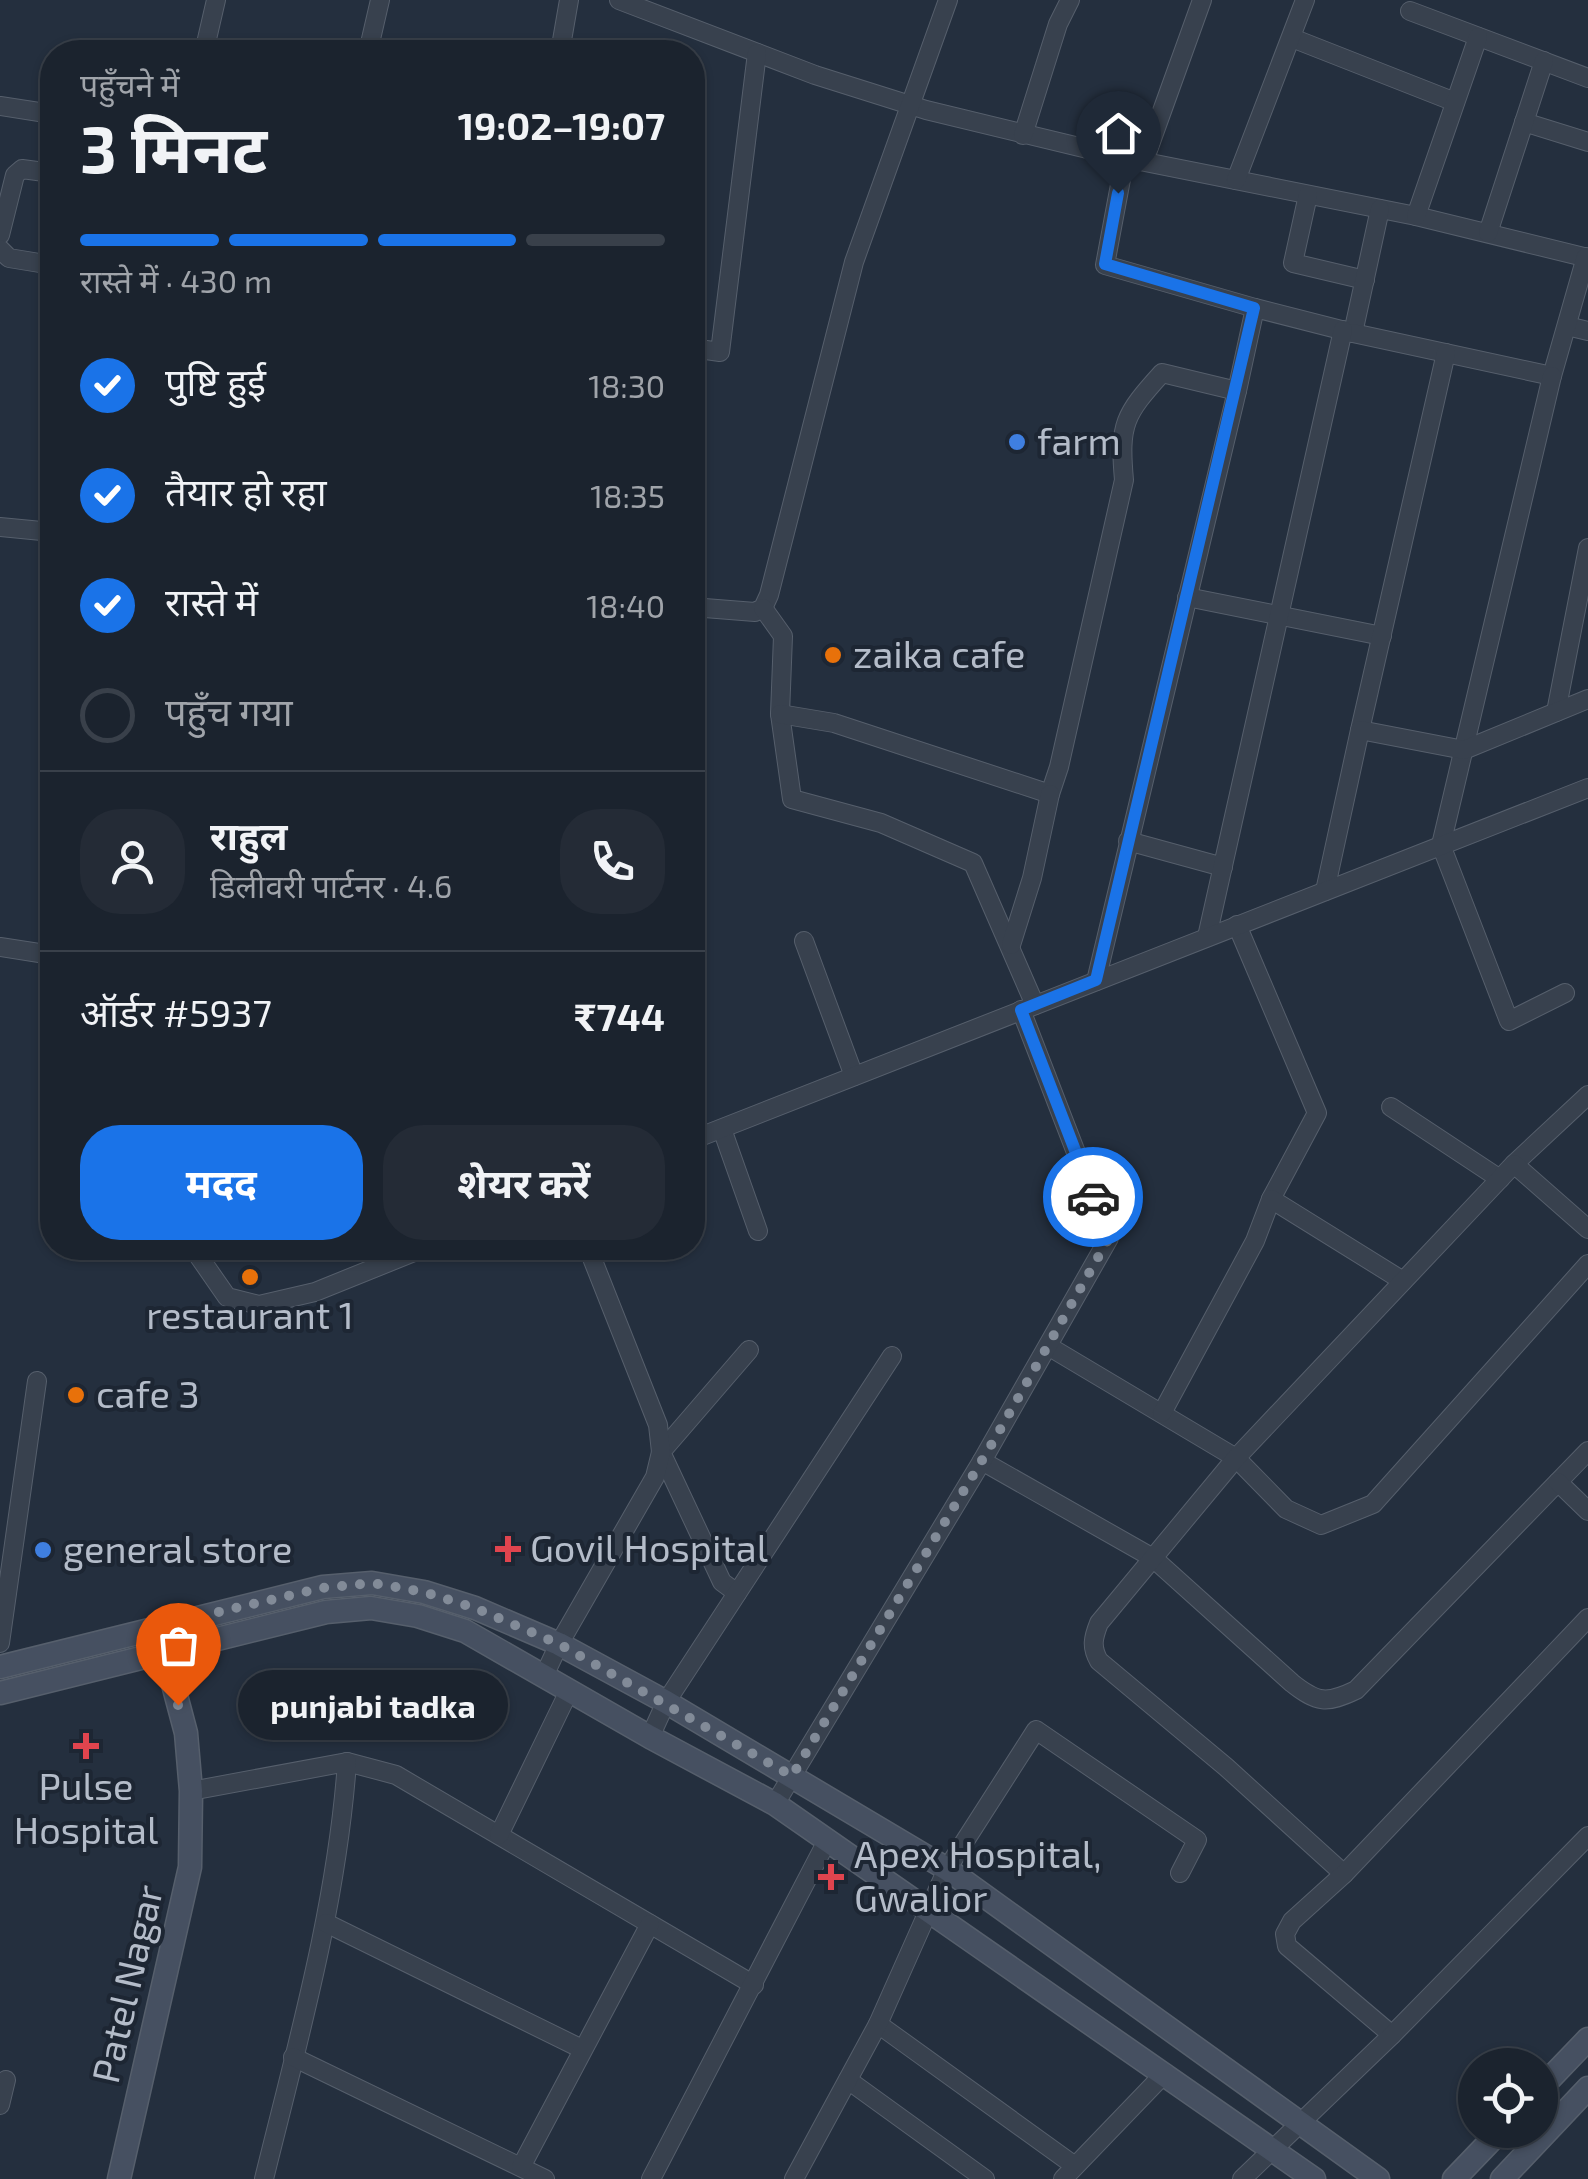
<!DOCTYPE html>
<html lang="hi">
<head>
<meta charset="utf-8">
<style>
  :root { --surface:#1b232e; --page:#242b36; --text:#f1f3f6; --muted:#a0a4aa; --line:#39404a; --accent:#1a73e8 }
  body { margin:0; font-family:"Exo 2","Noto Sans Devanagari",sans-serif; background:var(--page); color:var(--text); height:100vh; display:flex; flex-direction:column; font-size:38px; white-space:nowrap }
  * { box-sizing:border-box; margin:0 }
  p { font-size:32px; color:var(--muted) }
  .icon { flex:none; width:55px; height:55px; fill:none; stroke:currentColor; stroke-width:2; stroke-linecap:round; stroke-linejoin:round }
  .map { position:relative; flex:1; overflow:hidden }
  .details { position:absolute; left:40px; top:40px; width:665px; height:1220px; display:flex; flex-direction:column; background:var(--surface); border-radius:40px; box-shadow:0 2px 8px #0004,0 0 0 2px var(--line) }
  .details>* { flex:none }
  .fabs { position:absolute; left:1458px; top:2048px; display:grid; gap:20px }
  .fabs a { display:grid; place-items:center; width:100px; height:100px; border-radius:50%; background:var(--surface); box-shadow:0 2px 8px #0004,0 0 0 2px var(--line); font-size:50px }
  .pin { position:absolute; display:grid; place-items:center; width:85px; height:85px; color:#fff; margin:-102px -42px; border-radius:50% 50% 50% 0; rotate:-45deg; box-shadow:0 0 10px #0007 }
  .pin .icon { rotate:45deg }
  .courier { position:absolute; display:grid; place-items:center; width:100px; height:100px; margin:-50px; border:8px solid #1a73e8; border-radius:50%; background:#fff; color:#222; box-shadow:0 2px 12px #0007 }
  .bubble { position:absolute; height:70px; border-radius:35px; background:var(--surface); box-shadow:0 2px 8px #0004,0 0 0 2px var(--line); font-size:32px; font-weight:700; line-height:70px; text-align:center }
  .overview em { font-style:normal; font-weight:700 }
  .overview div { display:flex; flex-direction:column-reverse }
  .overview { display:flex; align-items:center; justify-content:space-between; height:170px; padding:0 40px }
  h1 { font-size:65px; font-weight:700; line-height:75px }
  .bar { display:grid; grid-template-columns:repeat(4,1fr); gap:15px 10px; align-content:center; height:120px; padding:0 40px }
  .bar i { height:12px; border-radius:8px; background:var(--line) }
  .bar .current { background:var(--accent) }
  .bar p { grid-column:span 4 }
  .line { display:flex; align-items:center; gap:25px; padding:0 40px; border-top:2px solid var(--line) }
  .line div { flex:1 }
  .round { display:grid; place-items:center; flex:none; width:105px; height:105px; border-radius:40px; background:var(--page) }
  ol { padding:0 40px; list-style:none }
  li { display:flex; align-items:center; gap:30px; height:110px }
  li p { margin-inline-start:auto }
  li .icon { padding:10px; border-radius:50%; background:var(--accent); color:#fff; stroke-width:4 }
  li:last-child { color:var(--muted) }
  li i { width:55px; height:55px; border:5px solid var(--line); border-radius:50% }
  .cta { display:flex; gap:20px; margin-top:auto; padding:20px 40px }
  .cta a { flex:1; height:115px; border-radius:40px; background:var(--accent); color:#fff; font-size:40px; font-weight:700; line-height:115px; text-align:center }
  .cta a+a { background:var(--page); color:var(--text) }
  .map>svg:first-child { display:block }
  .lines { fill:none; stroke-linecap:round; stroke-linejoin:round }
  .street-casing { stroke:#565f6c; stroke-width:20 }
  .secondary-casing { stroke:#565f6c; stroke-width:25 }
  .street { stroke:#38414e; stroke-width:18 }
  .secondary { stroke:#465061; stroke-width:22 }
  .done { stroke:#828b98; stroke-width:10; stroke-dasharray:0 18 }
  .route { stroke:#1a73e8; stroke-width:12 }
  .shop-dot { fill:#3f7fe0; stroke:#1d2633; stroke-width:4 }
  .food-dot { fill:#e8710a; stroke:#1d2633; stroke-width:4 }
  .health-dot { fill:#e0444e; stroke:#1d2633; stroke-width:4 }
  .labels { text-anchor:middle; stroke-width:8; stroke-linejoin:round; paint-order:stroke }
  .poi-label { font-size:38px; fill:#b4bcc9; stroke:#1d2633; text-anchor:start }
  .street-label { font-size:38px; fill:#b4bcc9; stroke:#1d2633 }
</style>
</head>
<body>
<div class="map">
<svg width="1588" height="2179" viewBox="0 0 1588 2179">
  <rect width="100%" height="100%" fill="#242f3e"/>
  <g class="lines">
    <defs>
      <g id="street">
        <path d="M619,0L815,75L926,110L1125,158L1416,216L1588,258"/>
        <path d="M1410,11L1588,78"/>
        <path d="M1292,38L1455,102"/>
        <path d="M204,52L216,0"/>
        <path d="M368,52L380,0"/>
        <path d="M560,52L569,0"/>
        <path d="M0,106L52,114"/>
        <path d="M1524,122L1588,142"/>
        <path d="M1023,135L1058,24L1070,0"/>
        <path d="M1125,158L1105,265L1255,308L1237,391"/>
        <path d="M1144,161L1202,0"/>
        <path d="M1236,180L1305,0"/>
        <path d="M1308,195L1293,263L1365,280"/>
        <path d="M1416,216L1478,37"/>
        <path d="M1488,233L1544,61"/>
        <path d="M0,235L15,175L22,169L52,173"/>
        <path d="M0,249L9,258L52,265"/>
        <path d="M1255,308L1353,333L1380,209"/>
        <path d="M1567,326L1588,331"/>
        <path d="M1353,333L1552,376L1586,257"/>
        <path d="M692,348L720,352L757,53"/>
        <path d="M1552,376L1441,845L1509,1021L1565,993"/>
        <path d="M0,527L52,532"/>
        <path d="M1187,597L1382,636"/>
        <path d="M692,607L755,612L763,608L769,595L854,262L948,0"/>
        <path d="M763,608L783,636L780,714L792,799L881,823L973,863L1035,1005"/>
        <path d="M1556,712L1588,548"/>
        <path d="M780,714L834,723L1050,794L1059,767L1124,480C1119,424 1124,415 1162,373L1237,391L1096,981"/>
        <path d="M1360,730L1446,353"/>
        <path d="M1128,841L1223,867"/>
        <path d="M1325,891L1360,730L1464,750L1588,699"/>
        <path d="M1237,925L1317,1113L1271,1199"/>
        <path d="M1207,937L1343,330"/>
        <path d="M804,941L854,1076"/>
        <path d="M1011,945L1032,878L1050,794"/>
        <path d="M0,947L52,955"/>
        <path d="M1391,1107L1500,1179"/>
        <path d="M722,1129L758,1231"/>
        <path d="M692,1140L1588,788"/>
        <path d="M1514,1164L1588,1095"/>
        <path d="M193,1248L227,1297L259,1305L315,1292L424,1248"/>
        <path d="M1048,1346L1236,1458L1286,1509L1321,1525L1373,1504L1588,1264"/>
        <path d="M1162,1413L1255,1241L1271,1199L1403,1281"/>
        <path d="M982,1461L1153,1558L1292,1683C1317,1703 1327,1704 1356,1690L1588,1451"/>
        <path d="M1558,1482L1588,1511"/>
        <path d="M737,1593L722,1582L661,1452L749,1350"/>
        <path d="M0,1643L37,1381"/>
        <path d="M544,1676L559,1644L655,1477L661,1452L658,1425L588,1248"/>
        <path d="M650,1737L666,1702L892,1356"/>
        <path d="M347,1762L396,1775L754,1985"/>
        <path d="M191,1791L347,1762C337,1904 298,2041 264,2179"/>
        <path d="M775,1804L982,1461L1109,1238L1021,1010"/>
        <path d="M499,1835L569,1691"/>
        <path d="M1344,1874L1226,1767L1099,1661C1091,1647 1093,1638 1099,1623L1236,1458L1514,1164L1588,1229"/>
        <path d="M326,1923L582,2049"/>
        <path d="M878,2024L1075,2166"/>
        <path d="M1392,2035L1287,1946L1285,1934L1292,1921L1344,1874L1588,1618"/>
        <path d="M293,2057L545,2179"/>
        <path d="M848,2080L985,2179"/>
        <path d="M0,2105L6,2080"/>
        <path d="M521,2167L650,1924"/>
        <path d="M651,2179L828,1839"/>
        <path d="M794,2179L878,2024L947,1869L1036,1730L1197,1840L1180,1873"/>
        <path d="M1063,2179L1165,2073"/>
        <path d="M1242,2179L1392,2035L1588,1836"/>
      </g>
      <g id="secondary">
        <path d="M0,1667L323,1587L372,1583L424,1592L475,1608L559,1644L666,1702L947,1869L1378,2179"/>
        <path d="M0,1693L326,1612L371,1608L418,1616L465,1631L650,1737L775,1804L1314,2179"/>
        <path d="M1540,2089L1588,2039"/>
        <path d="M119,2179L190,1867L191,1791L186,1733L161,1639"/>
        <path d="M1454,2179L1501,2130"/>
        <path d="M1502,2179L1588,2088"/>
      </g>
    </defs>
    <use href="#street" class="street-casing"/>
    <use href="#secondary" class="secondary-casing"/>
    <use href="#street" class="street"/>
    <use href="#secondary" class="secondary"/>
  </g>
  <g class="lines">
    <path class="done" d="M178,1705L158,1626L322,1588L372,1583L424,1592L475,1608L559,1644L792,1776L993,1442L1109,1238L1093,1197"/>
    <path class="route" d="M1093,1197L1021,1010L1096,980L1254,308L1105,264L1118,193"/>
  </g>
  <g class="shop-dot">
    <circle cx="1017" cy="442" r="10"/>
    <circle cx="43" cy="1550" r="10"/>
  </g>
  <g class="food-dot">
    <circle cx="833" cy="655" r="10"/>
    <circle cx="250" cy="1277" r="10"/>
    <circle cx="76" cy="1395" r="10"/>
  </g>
  <g class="health-dot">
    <path d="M503 1534h10v10h10v10h-10v10h-10v-10h-10v-10h10z"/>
    <path d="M81 1731h10v10h10v10h-10v10h-10v-10h-10v-10h10z"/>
    <path d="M826 1862h10v10h10v10h-10v10h-10v-10h-10v-10h10z"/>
  </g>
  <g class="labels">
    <g class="poi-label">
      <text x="1037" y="455">farm</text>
      <text x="853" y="668">zaika cafe</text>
      <text x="250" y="1329" text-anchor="middle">restaurant 1</text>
      <text x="96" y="1408">cafe 3</text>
      <text x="530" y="1562">Govil Hospital</text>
      <text x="63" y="1563">general store</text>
      <text x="86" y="1800" text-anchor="middle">Pulse<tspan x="86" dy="44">Hospital</tspan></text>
      <text x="854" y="1868">Apex Hospital,<tspan x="854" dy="44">Gwalior</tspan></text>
    </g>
    <g class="street-label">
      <text transform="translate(128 1984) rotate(-77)" y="13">Patel Nagar</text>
    </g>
  </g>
</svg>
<div class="fabs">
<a><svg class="icon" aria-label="locate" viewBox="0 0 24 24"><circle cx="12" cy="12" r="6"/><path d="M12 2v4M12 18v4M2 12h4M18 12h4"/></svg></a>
</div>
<div class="pin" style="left:178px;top:1705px;background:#ea580c"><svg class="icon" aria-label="bag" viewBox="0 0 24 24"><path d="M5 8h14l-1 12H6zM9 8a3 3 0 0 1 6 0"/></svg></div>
<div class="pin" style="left:1118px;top:193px;background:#1f2937"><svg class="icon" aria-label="home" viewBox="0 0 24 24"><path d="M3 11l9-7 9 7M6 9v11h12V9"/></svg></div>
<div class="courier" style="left:1093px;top:1197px"><svg class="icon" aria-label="car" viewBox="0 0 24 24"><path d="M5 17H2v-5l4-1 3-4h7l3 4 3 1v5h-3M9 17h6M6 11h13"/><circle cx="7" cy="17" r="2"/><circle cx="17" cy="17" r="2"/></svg></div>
<div class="bubble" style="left:238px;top:1670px;width:270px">punjabi tadka</div>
<section class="details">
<div class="overview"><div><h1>3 मिनट</h1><p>पहुँचने में</p></div><em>19:02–19:07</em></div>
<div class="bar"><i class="current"></i><i class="current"></i><i class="current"></i><i></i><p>रास्ते में · 430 m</p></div>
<ol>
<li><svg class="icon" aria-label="check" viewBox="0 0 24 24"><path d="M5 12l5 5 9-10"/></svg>पुष्टि हुई<p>18:30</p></li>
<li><svg class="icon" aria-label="check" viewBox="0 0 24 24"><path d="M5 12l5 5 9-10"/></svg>तैयार हो रहा<p>18:35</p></li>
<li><svg class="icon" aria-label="check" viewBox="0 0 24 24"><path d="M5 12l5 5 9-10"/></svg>रास्ते में<p>18:40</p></li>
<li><i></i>पहुँच गया</li>
</ol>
<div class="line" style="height:180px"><a class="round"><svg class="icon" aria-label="person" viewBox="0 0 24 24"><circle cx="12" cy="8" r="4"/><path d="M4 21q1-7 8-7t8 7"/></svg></a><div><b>राहुल</b><p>डिलीवरी पार्टनर · 4.6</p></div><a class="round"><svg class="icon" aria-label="phone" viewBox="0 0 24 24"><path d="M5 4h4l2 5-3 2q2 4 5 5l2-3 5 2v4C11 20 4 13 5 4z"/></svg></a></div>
<div class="line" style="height:130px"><div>ऑर्डर #5937</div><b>₹744</b></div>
<div class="cta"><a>मदद</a><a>शेयर करें</a></div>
</section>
</div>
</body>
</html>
